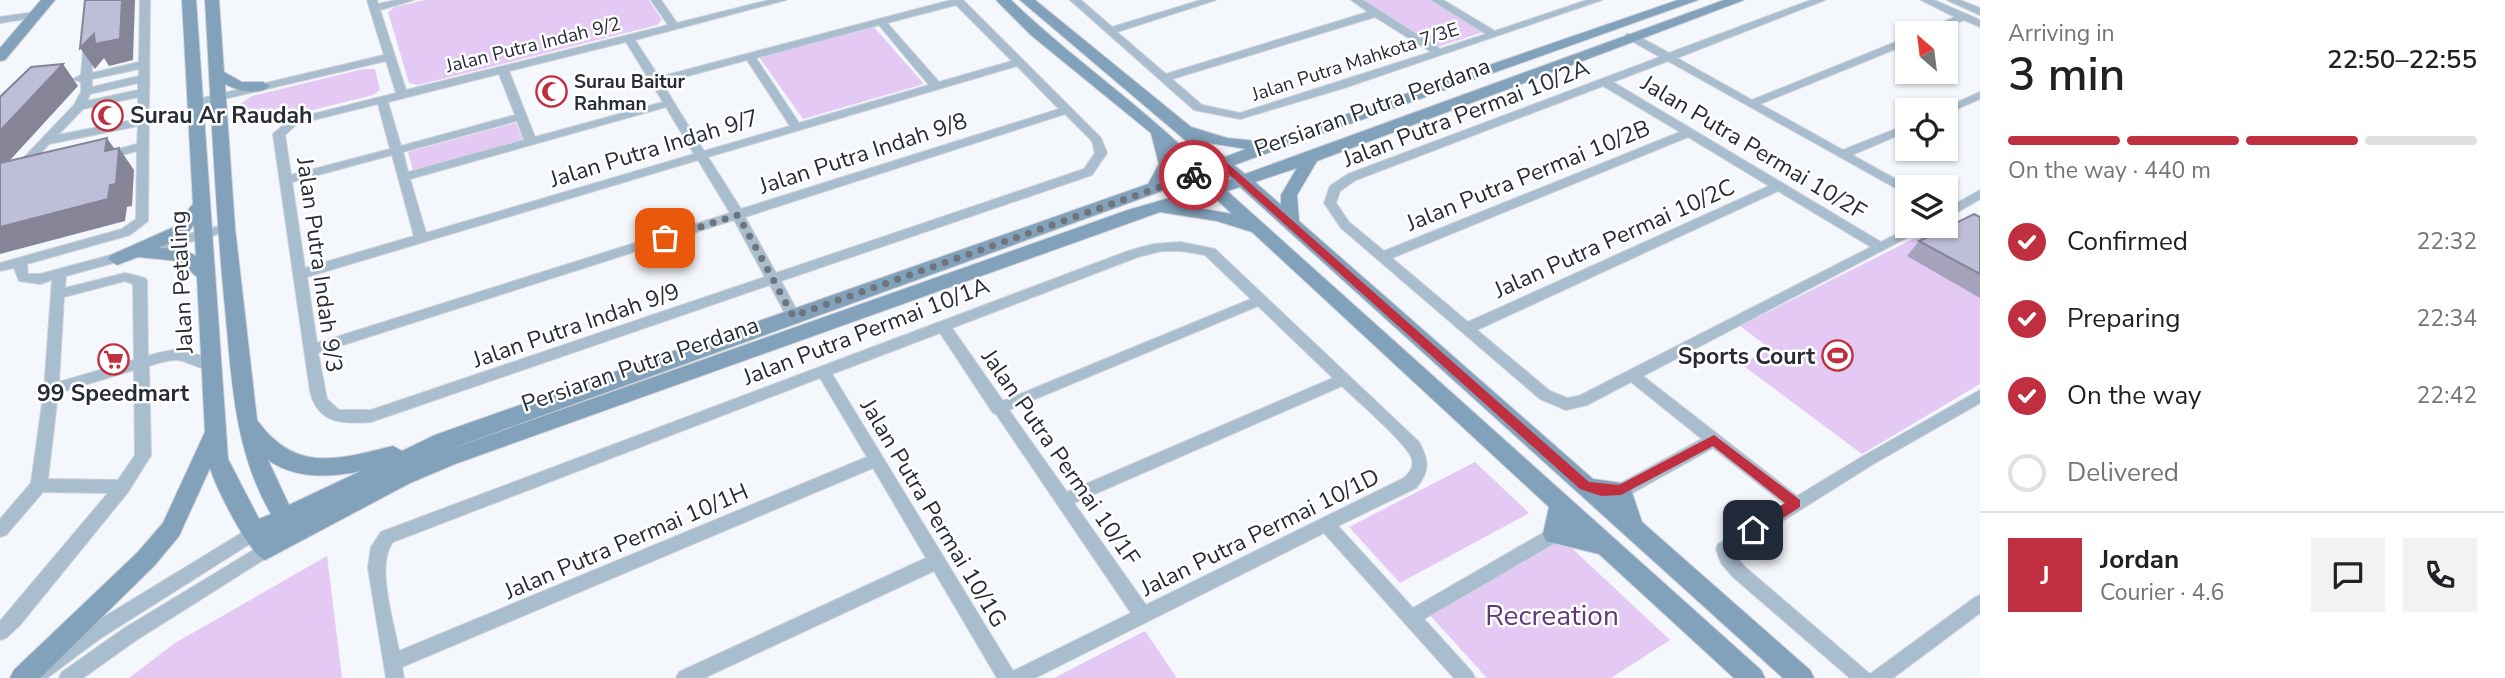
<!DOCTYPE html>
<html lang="en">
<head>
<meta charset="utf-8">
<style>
  :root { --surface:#fff; --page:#f2f2f2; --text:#202124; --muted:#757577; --line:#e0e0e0; --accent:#c02f3f }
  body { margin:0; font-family:"Nunito Sans",sans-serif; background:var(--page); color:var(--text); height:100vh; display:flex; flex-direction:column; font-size:26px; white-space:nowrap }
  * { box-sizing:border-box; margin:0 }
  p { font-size:23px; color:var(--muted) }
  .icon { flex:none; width:38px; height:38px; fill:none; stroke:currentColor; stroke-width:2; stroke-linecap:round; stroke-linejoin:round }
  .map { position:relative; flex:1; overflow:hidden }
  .sheet { display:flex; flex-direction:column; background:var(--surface); width:525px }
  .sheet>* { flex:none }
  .needle { width:46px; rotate:332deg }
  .buttons { position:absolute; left:1895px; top:21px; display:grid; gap:14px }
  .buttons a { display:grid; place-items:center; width:63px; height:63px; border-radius:0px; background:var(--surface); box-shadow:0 2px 5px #0004; font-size:35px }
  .pin { position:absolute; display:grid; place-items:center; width:60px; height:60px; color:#fff; margin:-30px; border-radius:14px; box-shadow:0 4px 10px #0006 }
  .courier { position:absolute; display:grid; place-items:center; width:70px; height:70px; margin:-35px; border:5px solid #c02f3f; border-radius:50%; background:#fff; color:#222; box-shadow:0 2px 9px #0007 }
  .head em { font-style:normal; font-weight:600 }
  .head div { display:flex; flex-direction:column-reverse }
  .head { display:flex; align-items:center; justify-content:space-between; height:119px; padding:0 28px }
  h1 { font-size:46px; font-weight:600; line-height:52px }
  .bar { display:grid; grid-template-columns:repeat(4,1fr); gap:10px 7px; align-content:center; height:84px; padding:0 28px }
  .bar i { height:9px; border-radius:5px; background:var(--line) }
  .bar .selected { background:var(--accent) }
  .bar p { grid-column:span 4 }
  .line { display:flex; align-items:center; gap:18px; padding:0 28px; border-top:2px solid var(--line) }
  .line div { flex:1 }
  .round { display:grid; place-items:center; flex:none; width:74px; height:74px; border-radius:0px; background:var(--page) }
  ol { padding:0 28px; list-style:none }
  li { display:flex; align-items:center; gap:21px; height:77px }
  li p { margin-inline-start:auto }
  li .icon { padding:7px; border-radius:50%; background:var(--accent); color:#fff; stroke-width:4 }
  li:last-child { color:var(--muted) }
  li i { width:38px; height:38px; border:4px solid var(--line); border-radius:50% }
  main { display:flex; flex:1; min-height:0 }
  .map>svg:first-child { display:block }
  .green { fill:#e4c9f5 }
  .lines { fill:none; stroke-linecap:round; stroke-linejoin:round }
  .street-casing { stroke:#cfd2d8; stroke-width:2 }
  .secondary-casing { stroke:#cfd2d8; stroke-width:2 }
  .street { fill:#a8bdce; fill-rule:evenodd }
  .secondary { fill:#82a1ba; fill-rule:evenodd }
  .wall { fill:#a4a3bb }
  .shaded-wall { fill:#868598 }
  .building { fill:#bfbed9; stroke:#868598; stroke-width:2 }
  .route { fill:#c02f3f }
  .done { stroke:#6f737b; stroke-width:7; stroke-dasharray:0 12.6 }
  .labels { text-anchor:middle; stroke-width:5; stroke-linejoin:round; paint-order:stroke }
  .far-street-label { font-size:19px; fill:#272c36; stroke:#fff }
  .far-poi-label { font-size:19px; font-weight:bold; fill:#272c36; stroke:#fff; text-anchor:start }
  .street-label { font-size:23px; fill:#272c36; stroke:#fff }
  .poi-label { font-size:23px; font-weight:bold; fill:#272c36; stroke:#fff; text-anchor:start }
  .near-park-label { font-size:28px; fill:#603a76; stroke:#fff }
</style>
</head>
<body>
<main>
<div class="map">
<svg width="1980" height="678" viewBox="0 0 1980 678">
  <rect width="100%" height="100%" fill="#f4f7fc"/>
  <g class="green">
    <path d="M425,0H649L662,20L657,25L418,85L409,83L388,12L395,7Z"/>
    <path d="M1358,0H1433L1486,31L1435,48Z"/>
    <path d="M874,27L924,84L803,119L759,57Z"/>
    <path d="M363,69H375L380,90L373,95L253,125H241L238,105L252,96Z"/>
    <path d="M516,123L523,141L413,171L408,152Z"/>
    <path d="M1947,222L1980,242V384L1862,454L1741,364L1771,349L1740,326L1939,226H1946Z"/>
    <path d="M1475,462L1529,513L1400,583L1349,527Z"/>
    <path d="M1561,538L1670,640L1611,678H1487L1428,613Z"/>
    <path d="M327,556L342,678H129L175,643Z"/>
    <path d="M1145,631L1177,678H1054Z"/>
  </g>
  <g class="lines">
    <defs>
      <g id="street">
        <path d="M140,0H150L148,221L130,235L27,264L28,274H40L226,224L230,225L232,228L230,231L66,276L65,288L125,273L145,278L147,281L148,356C181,346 185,349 215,362L217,366L215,370L210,371C178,361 184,355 149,366L151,456L148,460L128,492L20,625L6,638L0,640V621L108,493L43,492L6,535L0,537V519L31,483L44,390L52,280L40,284L19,281L14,268L0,271V263L122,229L136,219L137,151L103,160L97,156L99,154L137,144L138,126L49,144L22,173L18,174L12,170L74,105L81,92V82L73,79L81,75L84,39H92L93,41L92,73L139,62ZM139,69V76L92,87V79ZM138,83V90L87,101L90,94ZM138,97V119L58,135L83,109ZM125,281L133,284L134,360L59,382L64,297ZM134,370L135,455L118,480L48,479L58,393Z"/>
        <path d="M367,0H377L378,4L396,0H414L380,10L406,90L668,25L651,0H661L677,23L769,0H786L635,40L659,77L951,0H963L1101,138L1107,153L1092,175L781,281L800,316L798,319H788L770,285L371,422C342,424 318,424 310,391L273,134L289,120L396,93L386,61L198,105L192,102L198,99L384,55ZM956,5L1012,61L939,82L887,23ZM879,25L929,85L799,123L756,58ZM626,42L663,102L535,137L509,71ZM747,60L790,126L704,151L662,83ZM1017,66L1059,109L741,209L708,157ZM499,74L515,115L401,146L388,102ZM378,104L390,149L291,175L285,135L297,124ZM666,107L694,154L426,233L410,179ZM1065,114L1092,141L1095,153L1084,169L776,273L745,217ZM517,121L524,140L408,172L403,152ZM392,155L414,236L305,268L292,182ZM698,160L730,213L317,343L307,277ZM734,220L765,277L371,410H339L327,399L318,353Z"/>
        <path d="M1070,0H1081L1112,27L1201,0H1216L1117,32L1166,74L1368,12L1351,0H1363L1440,49L1486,34L1431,0H1443L1495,31L1587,0H1602L1344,88L1240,119L1194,110ZM1375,17L1431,52L1240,113L1202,105L1172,79Z"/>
        <path d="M1811,0H1825L1677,58L1752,100L1908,37V44L1760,104L1843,150L1908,124V131L1852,155L1910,187H1908V195L1668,61L1613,82L1881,242L1913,226H1929L1643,376L1797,496L1865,455L1980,390V403L1875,463L1733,552L1745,567L1870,674L1974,598L1980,595V613L1893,678H1850L1733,577L1721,563L1716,549L1718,544L1784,504L1713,448L1620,500L1614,502L1608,500L1606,495L1608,490L1702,439L1631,382L1587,405L1566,410L1540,399L1341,228L1324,203L1330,186L1348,174L1660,57L1626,38V34H1634L1669,53ZM1603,86L1680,132L1384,251L1349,222L1336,203L1340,191L1356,180ZM1688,137L1769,186L1468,322L1392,258ZM1778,191L1871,247L1579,396L1567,398L1550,391L1477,330Z"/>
        <path d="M1921,0H1934L1980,20V27L1964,20L1932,33H1919L1955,17Z"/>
        <path d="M1947,0H1960L1980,8V15Z"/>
        <path d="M35,12L40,15L39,17L0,23V17Z"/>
        <path d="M1980,92V99L1950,112L1946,113V110H1940Z"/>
        <path d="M1980,190V199L1946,219V209Z"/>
        <path d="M1181,242L1215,249L1419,442C1429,460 1430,471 1416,488L1338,526L1413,608L1555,526L1561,524L1567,526L1569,531L1567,536L1424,619L1472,672L1475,678H1454L1324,533L1035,678H997L934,571L704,678H676L679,672L926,558L873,468L402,667L404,678H386L368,568L371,547L381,532L1128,251L1153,244ZM1162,251H1181L1205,255L1251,299L1003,401L952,328L1138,257ZM1258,306L1333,378L1067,492L1009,410ZM940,333L993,413L996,414L1131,613L1013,671L832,374ZM820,378L867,457L399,651C394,623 375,564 393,542ZM1342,386C1356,400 1408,444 1412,459C1414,468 1410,472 1404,478L1146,605L1074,503Z"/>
        <path d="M253,526L259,528L261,533L259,538L101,638L47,678H24L27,672L89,626Z"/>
        <path d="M265,543L271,545L273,550L271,555L135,641L83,678H59L62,672L123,629Z"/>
      </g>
      <g id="secondary">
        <path d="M41,0H55L5,60L0,61V48Z"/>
        <path d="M182,0H196L228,459L259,519L271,514C234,450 232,380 225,308C215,206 211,103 205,0H219L224,72L242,82H263L270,86C259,96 237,91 225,84L235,228L257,420C295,473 337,460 393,446L402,451L435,435L1148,184L1159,164L1151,133L1032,36L996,0H1011C1071,58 1141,105 1201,165L1211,162L1020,0H1035L1191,127L1227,138L1266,142L1678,0H1698L1234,165L1245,174L1724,0H1744L1317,161L1297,195L1299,221L1593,479L1629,484L1642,522L1810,670L1814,678H1783L1240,187L1227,191L1761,670L1765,678H1734L1599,554L1546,541L1543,534L1549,507L1252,232L1217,221L1160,212L455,464L410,483L265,560C249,554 216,488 210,468L179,536L154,566L40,678H10L14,670L138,552L163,523L205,432L197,277L178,261L138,257L117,265L108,259L111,255L174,227L193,204ZM1209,143L1246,149L1225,157ZM1176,158L1187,170L1171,176ZM1297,168L1281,195V205L1255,182ZM1220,170L1231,179L1219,183L1209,174ZM1195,179L1204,188L1128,210L436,454ZM1213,196L1232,214L1181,205ZM194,225L196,256L183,249L158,248L186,235ZM268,460C295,479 329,478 361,471L289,505Z"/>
      </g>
    </defs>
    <use href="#street" class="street-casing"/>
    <use href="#secondary" class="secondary-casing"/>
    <use href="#street" class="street"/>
    <use href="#secondary" class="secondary"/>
  </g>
  <path class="wall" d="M1980,217V298L1907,256L1919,241Z"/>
  <g class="shaded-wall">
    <path d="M122,0H135L133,60L109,66L104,58L95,69L80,48L94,34Z"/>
    <path d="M63,64L78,86L1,170H0V131Z"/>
    <path d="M107,138L118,154L119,148L134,170L132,206L127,207L125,221L0,254V227L105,151Z"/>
  </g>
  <g class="building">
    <path d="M85,0H122L120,39L95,44L94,34L80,48Z"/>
    <path d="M63,64L0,131V97L31,67Z"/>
    <path d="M107,138L105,151L119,148L116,184L110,185L108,199L0,227V163Z"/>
    <path d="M1974,214L1980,217V274L1919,241Z"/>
  </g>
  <path class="route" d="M1220,162H1226L1589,482L1619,485L1714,435L1800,500V507L1758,534H1748V526L1785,503L1713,446L1621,495L1601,496L1580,489L1222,168L1194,178L1189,175Z"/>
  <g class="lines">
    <path class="done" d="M665,238L738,215L793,316L1194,175"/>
  </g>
  <defs>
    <symbol id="mosque-ring" viewBox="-11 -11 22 22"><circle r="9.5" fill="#fff" stroke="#c02f3f" stroke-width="1.5"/><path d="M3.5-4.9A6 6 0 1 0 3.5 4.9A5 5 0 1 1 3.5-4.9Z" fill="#c02f3f"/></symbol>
    <symbol id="stadium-ring" viewBox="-11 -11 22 22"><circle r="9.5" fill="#fff" stroke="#c02f3f" stroke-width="1.5"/><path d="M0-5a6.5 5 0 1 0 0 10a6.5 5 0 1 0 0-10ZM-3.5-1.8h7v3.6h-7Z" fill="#c02f3f"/></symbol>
    <symbol id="supermarket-ring" viewBox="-11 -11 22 22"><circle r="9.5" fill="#fff" stroke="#c02f3f" stroke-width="1.5"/><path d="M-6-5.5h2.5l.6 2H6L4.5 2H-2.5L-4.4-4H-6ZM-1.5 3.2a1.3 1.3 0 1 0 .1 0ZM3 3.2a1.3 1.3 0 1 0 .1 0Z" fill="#c02f3f"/></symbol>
  </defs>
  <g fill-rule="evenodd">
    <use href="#mosque-ring" x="534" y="74" width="35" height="35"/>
    <use href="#mosque-ring" x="90" y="98" width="35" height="35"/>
    <use href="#stadium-ring" x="1820" y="338" width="35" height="35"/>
    <use href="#supermarket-ring" x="96" y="342" width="35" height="35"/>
  </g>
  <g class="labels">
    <g class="far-street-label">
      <text transform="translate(533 44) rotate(-14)" y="7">Jalan Putra Indah 9/2</text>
      <text transform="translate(1355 61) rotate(-18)" y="7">Jalan Putra Mahkota 7/3E</text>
    </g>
    <g class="far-poi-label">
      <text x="574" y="88">Surau Baitur<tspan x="574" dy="22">Rahman</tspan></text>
    </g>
    <g class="street-label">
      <text transform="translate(1372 107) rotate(-20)" y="8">Persiaran Putra Perdana</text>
      <text transform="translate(1466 113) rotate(-21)" y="8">Jalan Putra Permai 10/2A</text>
      <text transform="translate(1754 147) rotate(31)" y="8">Jalan Putra Permai 10/2F</text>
      <text transform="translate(654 148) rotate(-17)" y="8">Jalan Putra Indah 9/7</text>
      <text transform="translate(863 153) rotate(-18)" y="8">Jalan Putra Indah 9/8</text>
      <text transform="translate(1528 175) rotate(-22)" y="8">Jalan Putra Permai 10/2B</text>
      <text transform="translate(1614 238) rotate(-24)" y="8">Jalan Putra Permai 10/2C</text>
      <text transform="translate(320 265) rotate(82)" y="8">Jalan Putra Indah 9/3</text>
      <text transform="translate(181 282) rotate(-93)" y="8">Jalan Petaling</text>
      <text transform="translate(576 325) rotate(-19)" y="8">Jalan Putra Indah 9/9</text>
      <text transform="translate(866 331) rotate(-21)" y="8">Jalan Putra Permai 10/1A</text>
      <text transform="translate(640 364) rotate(-19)" y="8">Persiaran Putra Perdana</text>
      <text transform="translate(1061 457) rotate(55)" y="8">Jalan Putra Permai 10/1F</text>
      <text transform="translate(934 513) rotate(59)" y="8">Jalan Putra Permai 10/1G</text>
      <text transform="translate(1260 532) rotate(-26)" y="8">Jalan Putra Permai 10/1D</text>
      <text transform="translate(626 541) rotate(-23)" y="8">Jalan Putra Permai 10/1H</text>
    </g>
    <g class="poi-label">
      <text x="130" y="123">Surau Ar Raudah</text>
      <text x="1815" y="364" text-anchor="end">Sports Court</text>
      <text x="113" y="401" text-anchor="middle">99 Speedmart</text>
    </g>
    <g class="near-park-label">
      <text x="1552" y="625">Recreation</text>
    </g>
  </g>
</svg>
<div class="buttons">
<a><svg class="needle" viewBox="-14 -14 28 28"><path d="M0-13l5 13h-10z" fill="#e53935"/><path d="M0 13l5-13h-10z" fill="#757577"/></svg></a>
<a><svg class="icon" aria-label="locate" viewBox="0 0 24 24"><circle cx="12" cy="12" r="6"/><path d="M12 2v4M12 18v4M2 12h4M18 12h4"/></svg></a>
<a><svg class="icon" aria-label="layers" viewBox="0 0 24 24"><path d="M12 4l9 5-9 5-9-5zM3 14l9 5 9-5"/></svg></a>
</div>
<div class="pin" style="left:665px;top:238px;background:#ea580c"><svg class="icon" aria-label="bag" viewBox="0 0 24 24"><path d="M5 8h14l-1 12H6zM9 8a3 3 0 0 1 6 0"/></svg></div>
<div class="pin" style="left:1753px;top:530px;background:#1f2937"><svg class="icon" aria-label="home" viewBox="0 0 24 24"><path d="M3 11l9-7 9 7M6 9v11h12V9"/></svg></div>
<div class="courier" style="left:1194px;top:175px"><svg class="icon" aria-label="bike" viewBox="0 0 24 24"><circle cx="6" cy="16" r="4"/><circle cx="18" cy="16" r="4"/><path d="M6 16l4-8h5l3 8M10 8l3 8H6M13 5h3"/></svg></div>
</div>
<section class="sheet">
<div class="head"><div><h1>3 min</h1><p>Arriving in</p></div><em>22:50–22:55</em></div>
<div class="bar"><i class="selected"></i><i class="selected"></i><i class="selected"></i><i></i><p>On the way · 440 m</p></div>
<ol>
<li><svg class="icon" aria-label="check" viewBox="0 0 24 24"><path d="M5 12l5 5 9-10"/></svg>Confirmed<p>22:32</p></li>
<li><svg class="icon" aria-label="check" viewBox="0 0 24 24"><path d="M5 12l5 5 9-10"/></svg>Preparing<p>22:34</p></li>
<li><svg class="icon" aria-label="check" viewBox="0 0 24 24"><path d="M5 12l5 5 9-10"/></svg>On the way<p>22:42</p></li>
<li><i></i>Delivered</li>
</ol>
<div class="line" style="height:126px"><b class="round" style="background:var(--accent);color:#fff">J</b><div><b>Jordan</b><p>Courier · 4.6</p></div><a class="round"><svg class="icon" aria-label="chat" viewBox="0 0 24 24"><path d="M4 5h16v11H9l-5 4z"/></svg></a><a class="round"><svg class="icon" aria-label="phone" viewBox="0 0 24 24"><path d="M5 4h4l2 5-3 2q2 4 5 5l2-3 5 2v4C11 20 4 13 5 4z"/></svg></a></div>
</section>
</main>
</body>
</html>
